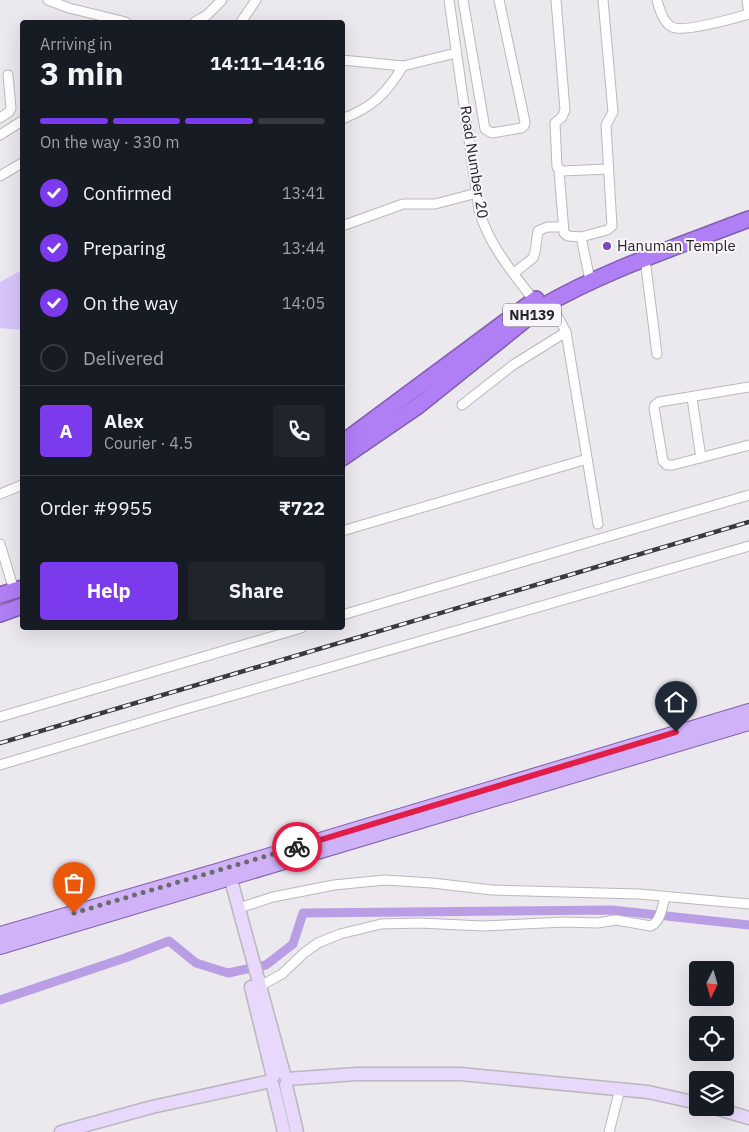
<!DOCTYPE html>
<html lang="en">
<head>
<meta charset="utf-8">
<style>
  :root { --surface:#171b24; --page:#20242c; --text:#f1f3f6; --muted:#9ea1a6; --line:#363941; --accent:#7c3aed }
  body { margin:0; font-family:"IBM Plex Sans",sans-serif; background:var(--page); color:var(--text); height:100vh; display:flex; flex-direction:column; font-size:19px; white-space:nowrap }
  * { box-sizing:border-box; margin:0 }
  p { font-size:16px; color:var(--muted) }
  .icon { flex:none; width:28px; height:28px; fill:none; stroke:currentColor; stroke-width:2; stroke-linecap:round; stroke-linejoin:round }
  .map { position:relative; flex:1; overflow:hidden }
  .panel { position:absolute; left:20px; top:20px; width:325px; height:610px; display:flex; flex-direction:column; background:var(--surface); border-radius:5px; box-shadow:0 5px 20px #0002 }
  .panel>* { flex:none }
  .needle { width:32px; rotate:185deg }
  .controls { position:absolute; left:689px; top:961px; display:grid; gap:10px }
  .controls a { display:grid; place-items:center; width:45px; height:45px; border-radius:5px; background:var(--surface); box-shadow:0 5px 20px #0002; font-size:25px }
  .pin { position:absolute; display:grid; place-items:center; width:42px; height:42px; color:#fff; margin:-51px -21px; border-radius:50% 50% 50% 0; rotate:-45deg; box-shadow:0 0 5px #0007 }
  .pin .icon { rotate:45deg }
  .courier { position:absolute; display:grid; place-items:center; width:50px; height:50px; margin:-25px; border:4px solid #e11d48; border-radius:50%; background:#fff; color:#222; box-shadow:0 1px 6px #0007 }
  .headline em { font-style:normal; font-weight:700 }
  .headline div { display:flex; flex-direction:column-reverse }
  .headline { display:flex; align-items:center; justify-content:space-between; height:85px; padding:0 20px }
  h1 { font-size:32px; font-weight:700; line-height:38px }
  .bar { display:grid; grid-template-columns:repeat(4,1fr); gap:8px 5px; align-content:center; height:60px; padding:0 20px }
  .bar i { height:6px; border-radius:4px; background:var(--line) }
  .bar .active { background:var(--accent) }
  .bar p { grid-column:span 4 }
  .line { display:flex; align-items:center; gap:12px; padding:0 20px; border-top:1px solid var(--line) }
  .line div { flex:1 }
  .round { display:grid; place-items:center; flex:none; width:52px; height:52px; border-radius:5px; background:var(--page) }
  ol { padding:0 20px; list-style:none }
  li { display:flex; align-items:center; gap:15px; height:55px }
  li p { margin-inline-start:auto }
  li .icon { padding:5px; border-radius:50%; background:var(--accent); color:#fff; stroke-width:4 }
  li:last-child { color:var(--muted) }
  li i { width:28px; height:28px; border:2px solid var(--line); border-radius:50% }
  .button { display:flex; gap:10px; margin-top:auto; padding:10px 20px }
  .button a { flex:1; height:58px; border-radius:5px; background:var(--accent); color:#fff; font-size:20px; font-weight:700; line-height:58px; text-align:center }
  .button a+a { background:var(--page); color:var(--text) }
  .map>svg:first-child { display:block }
  .green { fill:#d8c4fa }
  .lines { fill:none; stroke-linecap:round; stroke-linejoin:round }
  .canal { stroke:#b99ee6; stroke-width:9 }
  .street-casing { stroke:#b9b8bc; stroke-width:11 }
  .secondary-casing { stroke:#b9b8bc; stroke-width:15 }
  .primary-casing { stroke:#805fad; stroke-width:16 }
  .highway-casing { stroke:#805fad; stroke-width:18 }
  .street { stroke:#fff; stroke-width:9 }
  .secondary { stroke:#e7d8fc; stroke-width:12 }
  .primary { stroke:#d0b2f9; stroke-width:14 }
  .highway { stroke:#b07ef5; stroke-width:15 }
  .rail-casing { stroke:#3a3a3c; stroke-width:4.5 }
  .rail { stroke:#f8f6fb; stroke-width:2.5; stroke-dasharray:8; stroke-linecap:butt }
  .done { stroke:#6b6a6d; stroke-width:5; stroke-dasharray:0 9 }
  .route { stroke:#e11d48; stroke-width:6 }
  .poi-dot { fill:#7c46bd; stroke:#f8f6fb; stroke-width:2 }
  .labels { text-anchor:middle; stroke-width:4; stroke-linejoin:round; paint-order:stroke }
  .shield { fill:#f8f6fb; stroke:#656467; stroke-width:1 }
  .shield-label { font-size:14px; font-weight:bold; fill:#262628 }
  .street-label { font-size:15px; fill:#262628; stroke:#f8f6fb }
  .poi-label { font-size:15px; fill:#262628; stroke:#f8f6fb; text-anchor:start }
</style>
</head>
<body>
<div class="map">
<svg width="749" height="1132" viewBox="0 0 749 1132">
  <rect width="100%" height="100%" fill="#ebe9ee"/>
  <path class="green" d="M22,270V330L0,328V282Z"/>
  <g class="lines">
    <path class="canal" d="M0,1000L125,958L169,941L196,963L228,973L266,965L293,944L303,913L612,910L749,925"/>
    <defs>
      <g id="street">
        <path d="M48,0L69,8L126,22"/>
        <path d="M449,0L479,210C489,246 514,274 536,303"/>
        <path d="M463,0L485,129L492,133L521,128L524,126L525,122L499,0"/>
        <path d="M556,0L565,110L562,117L555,123L557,167L562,171L608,169"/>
        <path d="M657,0C659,8 663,23 672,27C683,33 735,18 749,14"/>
        <path d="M747,0L749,14"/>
        <path d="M195,22L207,15L222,0"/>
        <path d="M241,22L256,0"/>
        <path d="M342,60L403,66L456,53"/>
        <path d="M0,118L9,112L11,108L8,75"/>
        <path d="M342,119C373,107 386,94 403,66"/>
        <path d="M0,135L22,121"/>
        <path d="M559,170L564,233L568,236L581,237"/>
        <path d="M0,176L22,163"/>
        <path d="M342,226L403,204H435L477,193"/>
        <path d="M645,259L657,354"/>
        <path d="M514,273L533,258L535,252L538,231L547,227H563"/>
        <path d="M590,280L581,237L607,230L612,226L606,125L613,112L603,0"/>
        <path d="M550,302L566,332L598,524"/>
        <path d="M749,387L659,402L655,405L654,408L663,461L667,465H673L749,445"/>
        <path d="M692,398L701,458"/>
        <path d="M462,405L513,365L566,332"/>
        <path d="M0,494L22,485"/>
        <path d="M342,531L587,459"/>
        <path d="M0,544L14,590"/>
        <path d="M342,615L749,495"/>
        <path d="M0,717L301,628"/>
        <path d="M0,765L179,711L749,546"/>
        <path d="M239,908L273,897L334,885L385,880L432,883L492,890L639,894L749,904"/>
        <path d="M260,986L282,974L304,953L318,943L340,934L381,924L420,923L483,926L565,922L597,923L616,920L651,926C661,921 662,907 665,897"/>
        <path d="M609,1132L620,1089"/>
      </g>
      <g id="secondary">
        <path d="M228,869L284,1074"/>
        <path d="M251,987L273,1077"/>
        <path d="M287,1079L357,1074H460L648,1092L698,1103"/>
        <path d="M286,1085L297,1132"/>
        <path d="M273,1086L284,1132"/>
        <path d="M715,1108L749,1118"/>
        <path d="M61,1132L152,1107L271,1081"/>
      </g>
      <g id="primary">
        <path d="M0,934L220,870L749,711"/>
        <path d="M0,947L749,723"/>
      </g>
      <g id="highway">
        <path d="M342,443L536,299"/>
        <path d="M342,458L418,406L540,308C605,270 679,246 749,219"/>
        <path d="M0,595L22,588"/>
        <path d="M0,614L22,606"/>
      </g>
    </defs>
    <use href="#street" class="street-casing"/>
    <use href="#secondary" class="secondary-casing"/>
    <use href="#primary" class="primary-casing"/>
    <use href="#highway" class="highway-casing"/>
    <use href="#street" class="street"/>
    <use href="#secondary" class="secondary"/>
    <use href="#primary" class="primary"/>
    <use href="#highway" class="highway"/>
    <defs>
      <path id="rail" d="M0,743L749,522"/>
    </defs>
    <use href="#rail" class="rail-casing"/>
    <use href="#rail" class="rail"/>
  </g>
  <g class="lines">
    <path class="done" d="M74,913L297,847"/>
    <path class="route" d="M297,847L676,732"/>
  </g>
  <circle class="poi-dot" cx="607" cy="246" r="5"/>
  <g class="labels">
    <rect class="shield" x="503" y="303.5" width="58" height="23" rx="4"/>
    <g class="shield-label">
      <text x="532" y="320">NH139</text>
    </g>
    <g class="street-label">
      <text transform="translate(474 162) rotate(81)" y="5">Road Number 20</text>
    </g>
    <g class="poi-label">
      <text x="617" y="251">Hanuman Temple</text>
    </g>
  </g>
</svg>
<div class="controls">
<a><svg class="needle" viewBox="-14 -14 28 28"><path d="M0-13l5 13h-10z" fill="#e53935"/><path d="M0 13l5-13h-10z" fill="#9ea1a6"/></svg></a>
<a><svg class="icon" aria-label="locate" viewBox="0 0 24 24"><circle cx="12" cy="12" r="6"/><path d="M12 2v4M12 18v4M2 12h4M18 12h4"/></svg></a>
<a><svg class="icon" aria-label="layers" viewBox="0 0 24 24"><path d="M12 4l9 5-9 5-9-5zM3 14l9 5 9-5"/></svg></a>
</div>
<div class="pin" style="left:74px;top:913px;background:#ea580c"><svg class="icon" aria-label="bag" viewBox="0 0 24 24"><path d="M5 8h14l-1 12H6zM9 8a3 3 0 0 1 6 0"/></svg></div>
<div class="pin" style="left:676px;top:732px;background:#1f2937"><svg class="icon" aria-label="home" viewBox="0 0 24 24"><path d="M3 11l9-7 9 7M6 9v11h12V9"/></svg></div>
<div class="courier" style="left:297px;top:847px"><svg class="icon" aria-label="bike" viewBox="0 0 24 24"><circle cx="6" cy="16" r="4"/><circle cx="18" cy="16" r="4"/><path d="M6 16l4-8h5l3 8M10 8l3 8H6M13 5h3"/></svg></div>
<section class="panel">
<div class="headline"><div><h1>3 min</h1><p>Arriving in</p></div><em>14:11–14:16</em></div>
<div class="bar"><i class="active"></i><i class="active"></i><i class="active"></i><i></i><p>On the way · 330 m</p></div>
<ol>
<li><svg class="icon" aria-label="check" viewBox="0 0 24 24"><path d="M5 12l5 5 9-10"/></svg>Confirmed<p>13:41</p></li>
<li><svg class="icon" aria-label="check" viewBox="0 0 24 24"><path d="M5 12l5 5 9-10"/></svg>Preparing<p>13:44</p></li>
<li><svg class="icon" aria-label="check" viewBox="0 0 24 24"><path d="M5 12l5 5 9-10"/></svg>On the way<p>14:05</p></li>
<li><i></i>Delivered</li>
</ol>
<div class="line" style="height:90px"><b class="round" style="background:var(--accent);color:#fff">A</b><div><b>Alex</b><p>Courier · 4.5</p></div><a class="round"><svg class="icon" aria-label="phone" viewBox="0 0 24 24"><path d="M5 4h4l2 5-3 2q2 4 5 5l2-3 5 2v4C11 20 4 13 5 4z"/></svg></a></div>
<div class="line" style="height:65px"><div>Order #9955</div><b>₹722</b></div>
<div class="button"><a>Help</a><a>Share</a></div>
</section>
</div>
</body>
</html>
